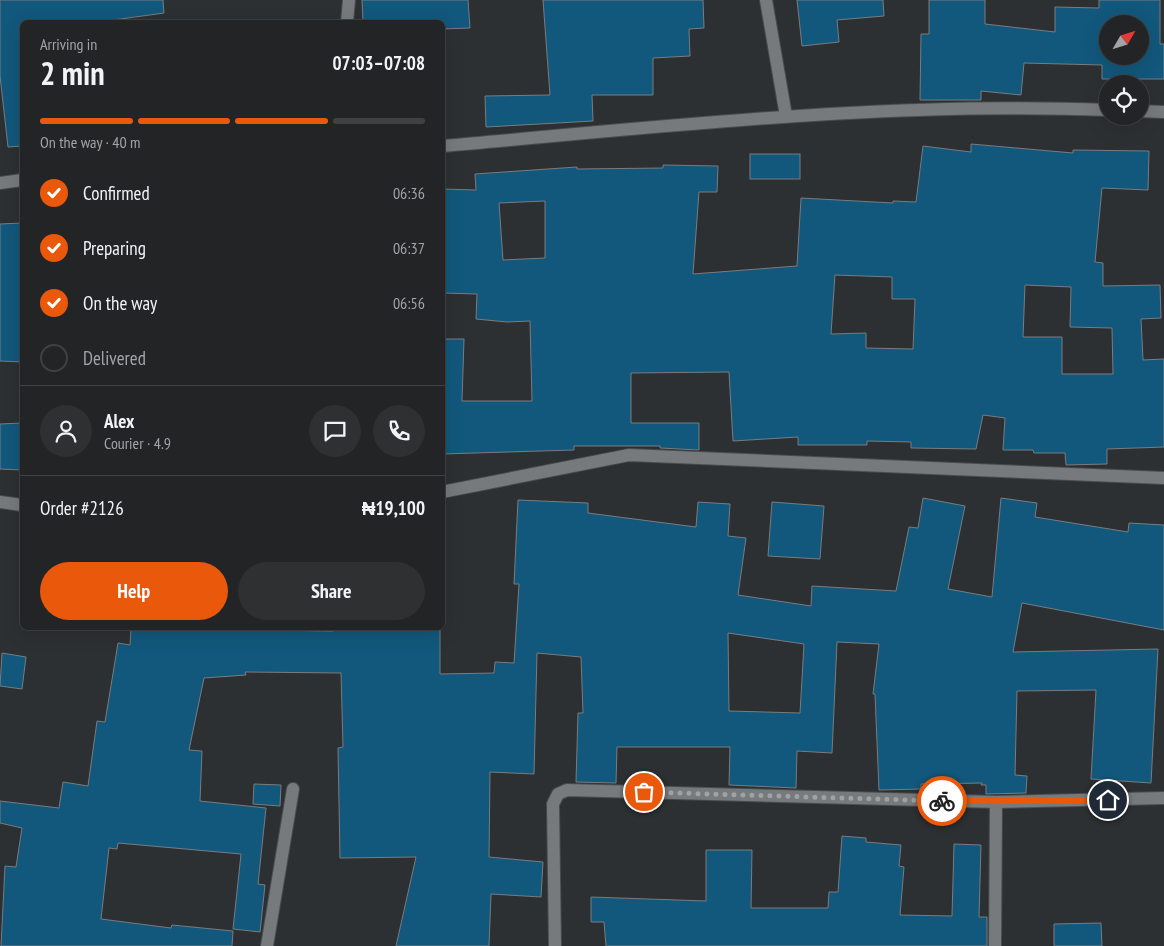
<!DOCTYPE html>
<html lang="en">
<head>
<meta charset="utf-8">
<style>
  :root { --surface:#222426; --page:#2e3032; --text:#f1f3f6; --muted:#a2a4a7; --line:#3f4143; --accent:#ea580c }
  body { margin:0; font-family:"PT Sans Narrow",sans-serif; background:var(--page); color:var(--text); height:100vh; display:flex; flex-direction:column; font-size:19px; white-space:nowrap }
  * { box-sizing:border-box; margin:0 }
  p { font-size:16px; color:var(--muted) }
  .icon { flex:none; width:28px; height:28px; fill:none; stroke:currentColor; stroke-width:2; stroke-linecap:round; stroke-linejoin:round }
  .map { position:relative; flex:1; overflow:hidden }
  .panel { position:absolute; left:20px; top:20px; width:425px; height:610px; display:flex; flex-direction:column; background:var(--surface); border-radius:8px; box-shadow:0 5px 20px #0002,0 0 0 1px var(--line) }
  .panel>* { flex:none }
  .needle { width:32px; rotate:51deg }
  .controls { position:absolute; left:1099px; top:15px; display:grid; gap:10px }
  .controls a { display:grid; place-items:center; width:50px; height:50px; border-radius:50%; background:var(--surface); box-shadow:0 5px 20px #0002,0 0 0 1px var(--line); font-size:25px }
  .pin { position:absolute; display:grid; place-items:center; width:42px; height:42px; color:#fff; margin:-21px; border:2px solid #fff; border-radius:50%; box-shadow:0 1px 5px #0007 }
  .courier { position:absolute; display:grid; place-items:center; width:50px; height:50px; margin:-25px; border:4px solid #ea580c; border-radius:50%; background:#fff; color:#222; box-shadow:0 1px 6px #0007 }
  .summary em { font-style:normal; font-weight:700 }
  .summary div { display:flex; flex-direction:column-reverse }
  .summary { display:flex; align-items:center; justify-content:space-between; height:85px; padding:0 20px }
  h1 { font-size:32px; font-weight:700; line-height:38px }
  .bar { display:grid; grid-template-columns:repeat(4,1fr); gap:8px 5px; align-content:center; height:60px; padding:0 20px }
  .bar i { height:6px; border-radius:4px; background:var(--line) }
  .bar .active { background:var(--accent) }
  .bar p { grid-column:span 4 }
  .line { display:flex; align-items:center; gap:12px; padding:0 20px; border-top:1px solid var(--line) }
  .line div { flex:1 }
  .round { display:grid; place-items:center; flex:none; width:52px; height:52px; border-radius:26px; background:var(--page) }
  ol { padding:0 20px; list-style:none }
  li { display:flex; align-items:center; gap:15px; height:55px }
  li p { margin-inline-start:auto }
  li .icon { padding:5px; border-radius:50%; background:var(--accent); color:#fff; stroke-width:4 }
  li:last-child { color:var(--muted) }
  li i { width:28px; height:28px; border:2px solid var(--line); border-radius:50% }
  .action { display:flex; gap:10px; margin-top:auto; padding:10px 20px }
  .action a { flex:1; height:58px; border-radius:30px; background:var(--accent); color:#fff; font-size:20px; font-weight:700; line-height:58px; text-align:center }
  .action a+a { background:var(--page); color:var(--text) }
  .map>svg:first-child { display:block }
  .building { fill:#12587c; stroke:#797c7f; fill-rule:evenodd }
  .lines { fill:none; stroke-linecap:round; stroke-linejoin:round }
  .minor-casing { stroke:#494c4d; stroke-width:14 }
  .minor { stroke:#767a7c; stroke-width:12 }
  .done { stroke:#9fa2a3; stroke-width:5; stroke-dasharray:0 9 }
  .route { stroke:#ea580c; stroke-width:6 }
</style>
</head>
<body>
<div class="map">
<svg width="1164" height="946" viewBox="0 0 1164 946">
  <rect width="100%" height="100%" fill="#2d3032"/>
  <g class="building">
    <path d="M0,0H163L164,13L99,22H22V146L8,147L0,76Z"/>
    <path d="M362,0H468L470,28L442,29V22H363Z"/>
    <path d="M543,0H703L704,28L689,29L690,56L653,58V95H592L593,121L486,127L485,96L550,95Z"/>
    <path d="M797,0H883L884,16L837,20L839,42L802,46Z"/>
    <path d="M929,0H985V24L1055,32V7L1099,8V0H1160V44H1164V79H1102V65L1024,63L1021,95L981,91V100H920L921,34H929ZM1108,24H1140V56H1108Z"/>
    <path d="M971,144L1073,153V150L1149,151L1148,190L1102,188L1095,262L1103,263V286L1160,285L1161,318L1141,319L1143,360L1164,359V447L1107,449V464L1066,465L1065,453H1034L1033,450H1003L1005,418L983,415L976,449L911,448V442L867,441V445H798V437L733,441L729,372L631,373V423H699V450L660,448V446H574V450L442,454V339H464L462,401H532L530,321L507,322L476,319L477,294L442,293V189L476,190L475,174L577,167V169L663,168V165L718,166L717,192H699L693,274L797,266L801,198L893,203V201L916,202L923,146L971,152ZM545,201V258L503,260L499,203ZM835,275L892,277V299H915L913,349L866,348V333L831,334ZM1025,285L1071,287L1070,327L1112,328L1113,374H1062V337H1023Z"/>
    <rect x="750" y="154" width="50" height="25"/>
    <path d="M22,223V362L0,361V224Z"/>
    <path d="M22,423V470L0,469V424Z"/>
    <path d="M923,498L965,506L948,589L992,597L1001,498L1037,503L1035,517L1128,532L1129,523L1164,525V630L1022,603L1013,652L1158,649L1151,783L1091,779L1096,690L1017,691L1015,775L1027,776L1026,793L986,794V785H981L982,783L921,784V789L879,790L875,694H873L879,644L837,642L832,753L797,751L796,788L729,785L730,747H617L616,783L576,782L578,713H583L581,657L537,653L534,774L490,772L489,857L543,862L541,897L491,894L489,946H396L416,857L340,858L338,748L343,747L341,673L245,672L246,675L204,678L189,750L202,751L200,801L266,808L258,884L265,885L260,932L233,929L241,854L118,843L117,849L109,848L101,919L171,928L172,925L233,931L232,946H1L5,866L16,867L22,828L0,823V801L59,808L63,782L88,786L97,721L105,722L118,643L130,645L131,628L333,631V628H440V674L494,673L495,662L514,663L519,584H514L518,500L588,503V513L696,527L698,502L730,504L728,536L746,538L738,595L811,606L812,586L896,591L909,527L918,528ZM728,633L804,644L800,713L729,711Z"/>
    <path d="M772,502L824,506L820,559L768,556Z"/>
    <path d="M2,653L26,657L22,689L0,686Z"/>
    <path d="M254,784L281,785L280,806L253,804Z"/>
    <path d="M842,836L866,838V842L901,845L899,866L904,867L900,915L952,916L954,844L981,845L979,917H987V946H606L604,922H591V897L706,901V850H752L751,908H828L829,892H838Z"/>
    <path d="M1101,923L1102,946H1054V924Z"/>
  </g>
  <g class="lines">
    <defs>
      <g id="minor">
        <path d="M766,0L786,116"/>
        <path d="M347,22L349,0"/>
        <path d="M1140,111L1164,112"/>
        <path d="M442,146C663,127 886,101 1108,110"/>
        <path d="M0,183L22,180"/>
        <path d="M442,492L629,455L1164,478"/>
        <path d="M0,502L22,505"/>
        <path d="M267,946L293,789"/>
        <path d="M555,946L553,804L558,794L567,790L996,802L1164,798"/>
        <path d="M995,946L996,802"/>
      </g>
    </defs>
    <use href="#minor" class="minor-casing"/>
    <use href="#minor" class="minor"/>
  </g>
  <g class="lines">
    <path class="done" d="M644,792L942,801"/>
    <path class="route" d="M942,801L1108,800"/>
  </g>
</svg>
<div class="controls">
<a><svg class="needle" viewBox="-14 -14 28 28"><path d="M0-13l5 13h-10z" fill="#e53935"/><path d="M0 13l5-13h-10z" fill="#a2a4a7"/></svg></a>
<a><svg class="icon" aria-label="locate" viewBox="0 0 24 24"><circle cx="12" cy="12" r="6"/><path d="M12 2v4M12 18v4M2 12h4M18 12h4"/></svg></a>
</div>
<div class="pin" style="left:644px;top:792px;background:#ea580c"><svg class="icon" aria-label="bag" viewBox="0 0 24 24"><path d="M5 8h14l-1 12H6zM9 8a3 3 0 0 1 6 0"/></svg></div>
<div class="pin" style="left:1108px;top:800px;background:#1f2937"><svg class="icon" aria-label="home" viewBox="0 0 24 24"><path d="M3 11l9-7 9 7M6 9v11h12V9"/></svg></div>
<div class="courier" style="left:942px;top:801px"><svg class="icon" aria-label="bike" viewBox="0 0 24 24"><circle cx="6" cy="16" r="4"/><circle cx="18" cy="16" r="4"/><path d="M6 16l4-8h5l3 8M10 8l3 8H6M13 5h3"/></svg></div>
<section class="panel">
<div class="summary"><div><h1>2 min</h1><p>Arriving in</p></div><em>07:03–07:08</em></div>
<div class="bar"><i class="active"></i><i class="active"></i><i class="active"></i><i></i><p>On the way · 40 m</p></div>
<ol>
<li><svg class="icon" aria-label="check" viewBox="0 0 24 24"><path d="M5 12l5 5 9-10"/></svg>Confirmed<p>06:36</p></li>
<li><svg class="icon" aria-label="check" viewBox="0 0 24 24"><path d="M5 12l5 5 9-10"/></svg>Preparing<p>06:37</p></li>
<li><svg class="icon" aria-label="check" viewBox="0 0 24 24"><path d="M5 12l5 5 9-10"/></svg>On the way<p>06:56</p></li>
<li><i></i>Delivered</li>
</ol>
<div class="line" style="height:90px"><a class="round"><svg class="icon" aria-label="person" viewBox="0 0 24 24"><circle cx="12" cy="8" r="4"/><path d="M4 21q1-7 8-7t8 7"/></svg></a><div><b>Alex</b><p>Courier · 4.9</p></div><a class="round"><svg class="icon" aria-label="chat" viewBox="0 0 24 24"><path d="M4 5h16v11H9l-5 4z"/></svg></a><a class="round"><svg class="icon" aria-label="phone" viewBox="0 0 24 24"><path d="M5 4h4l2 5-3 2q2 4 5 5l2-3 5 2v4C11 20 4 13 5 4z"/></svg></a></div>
<div class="line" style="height:65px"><div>Order #2126</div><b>₦19,100</b></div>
<div class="action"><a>Help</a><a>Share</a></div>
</section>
</div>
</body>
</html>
